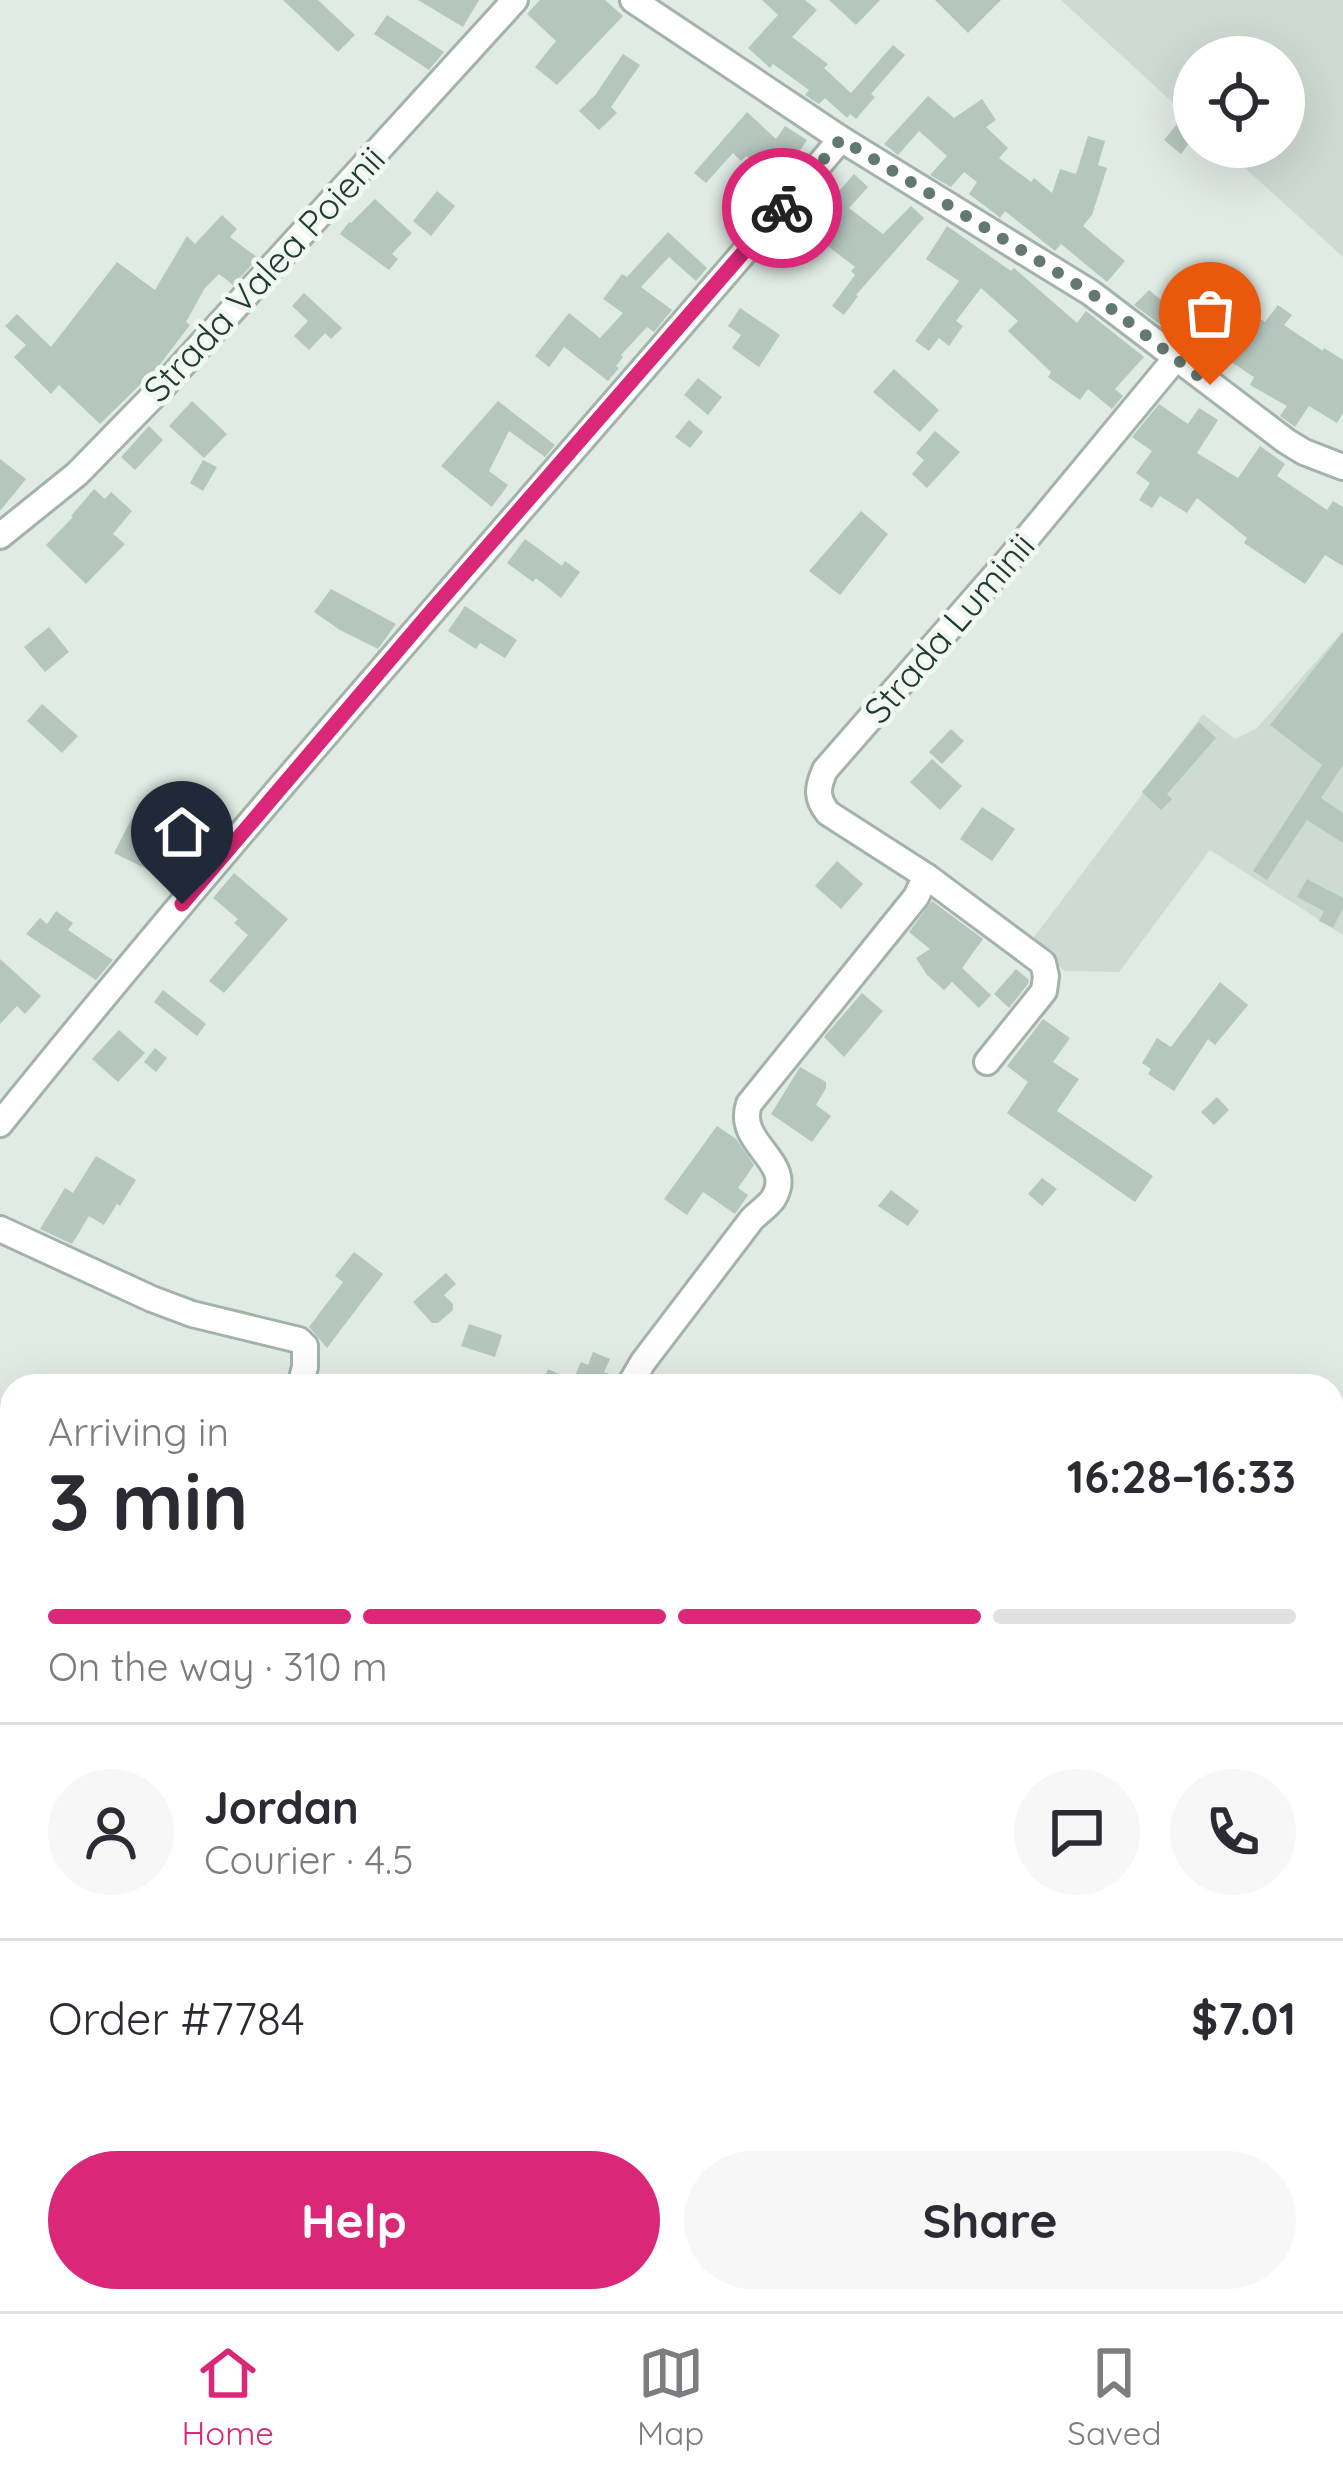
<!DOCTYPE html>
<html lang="en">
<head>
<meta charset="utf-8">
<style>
  :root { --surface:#fff; --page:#f7f7f7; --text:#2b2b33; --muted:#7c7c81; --line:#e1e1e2; --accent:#db2777 }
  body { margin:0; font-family:Quicksand,sans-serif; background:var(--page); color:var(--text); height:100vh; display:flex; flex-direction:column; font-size:45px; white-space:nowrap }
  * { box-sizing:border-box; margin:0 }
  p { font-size:39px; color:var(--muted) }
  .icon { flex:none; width:66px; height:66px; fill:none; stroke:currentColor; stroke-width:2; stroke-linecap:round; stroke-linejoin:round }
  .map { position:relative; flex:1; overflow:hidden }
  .panel { position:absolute; left:0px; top:1374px; width:1344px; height:939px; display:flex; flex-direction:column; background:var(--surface); border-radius:36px 36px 0 0; box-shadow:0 12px 48px #0002 }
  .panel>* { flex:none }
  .buttons { position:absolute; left:1173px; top:36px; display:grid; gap:24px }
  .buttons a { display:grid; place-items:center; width:132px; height:132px; border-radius:50%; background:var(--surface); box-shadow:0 12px 48px #0002; font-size:60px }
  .pin { position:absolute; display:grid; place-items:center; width:102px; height:102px; color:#fff; margin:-123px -51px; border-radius:50% 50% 50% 0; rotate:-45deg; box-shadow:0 0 12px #0007 }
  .pin .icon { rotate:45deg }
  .courier { position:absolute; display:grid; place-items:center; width:120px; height:120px; margin:-60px; border:9px solid #db2777; border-radius:50%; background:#fff; color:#222; box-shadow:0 3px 15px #0007 }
  .overview em { font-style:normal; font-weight:800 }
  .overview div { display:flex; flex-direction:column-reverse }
  .overview { display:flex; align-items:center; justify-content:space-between; height:204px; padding:0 48px }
  h1 { font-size:78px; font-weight:800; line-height:90px }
  .bar { display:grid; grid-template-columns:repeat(4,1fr); gap:18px 12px; align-content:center; height:144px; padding:0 48px }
  .bar i { height:15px; border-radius:9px; background:var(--line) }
  .bar .on { background:var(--accent) }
  .bar p { grid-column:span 4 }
  .line { display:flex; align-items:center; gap:30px; padding:0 48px; border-top:3px solid var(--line) }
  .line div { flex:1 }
  .round { display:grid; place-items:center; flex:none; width:126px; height:126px; border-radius:63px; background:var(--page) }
  .button { display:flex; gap:24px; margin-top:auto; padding:24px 48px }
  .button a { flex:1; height:138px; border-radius:72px; background:var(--accent); color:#fff; font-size:48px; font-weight:800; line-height:138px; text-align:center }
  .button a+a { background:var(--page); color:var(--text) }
  .dock { display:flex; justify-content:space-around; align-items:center; height:168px; border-top:3px solid var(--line); background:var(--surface); font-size:33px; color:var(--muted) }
  .dock a { display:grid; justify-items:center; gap:6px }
  .dock .on { color:var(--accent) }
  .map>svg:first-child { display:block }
  .built { fill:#cedbd3 }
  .green { fill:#b8ddbc }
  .building { fill:#b5c6bd }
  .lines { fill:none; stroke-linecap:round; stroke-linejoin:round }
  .minor-casing { stroke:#a3b3aa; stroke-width:30 }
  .minor { stroke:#fff; stroke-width:24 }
  .done { stroke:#63796f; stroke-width:12; stroke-dasharray:0 21.6 }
  .route { stroke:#db2777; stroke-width:15 }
  .labels { text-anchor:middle; stroke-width:10; stroke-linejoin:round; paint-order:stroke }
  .street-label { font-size:36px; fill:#203c30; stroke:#f1f8f3 }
</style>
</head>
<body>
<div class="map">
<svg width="1343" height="2311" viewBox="0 0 1343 2311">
  <rect width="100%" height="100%" fill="#e0ebe4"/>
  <g class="built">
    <path d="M1061,0H1343V257L1222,147H1284V57H1194V122Z"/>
    <path d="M1343,631V935L1210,850L1119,972L1065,971L1031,941L1203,714L1235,739L1256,729Z"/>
  </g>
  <g class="green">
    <path d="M0,1632L12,1637V2301H1219L1225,2311H0Z"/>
    <path d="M1343,2265V2311H1279L1295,2301H1332V2274Z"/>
  </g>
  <g class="building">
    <path d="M283,0H318L355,35L338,52Z"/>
    <path d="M418,0H479L463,27Z"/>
    <path d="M540,0H605L623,16L557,85L535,67L556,41L527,14Z"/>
    <path d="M762,0H805L817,10L792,37L828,64L824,68L851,93L893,45L905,55L871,94L875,97L856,119L850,114L847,118L825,98L819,104L805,95L809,90L773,64L770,68L748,48L778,15Z"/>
    <path d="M829,0H880L856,25Z"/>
    <path d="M935,0H1001L968,33Z"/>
    <path d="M387,15L444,52L429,70L374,34Z"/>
    <path d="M623,54L640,65L611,107L617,113L599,130L579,111L596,94Z"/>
    <path d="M928,96L954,118L982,99L996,120L986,127L1008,148L999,158L1031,182L1034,178L1052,193L1060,169L1076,174L1088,136L1105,141L1098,165L1107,168L1092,215L1083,226L1125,261L1107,282L1061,244L1055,251L1005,211L1000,218L998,216L969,194L977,182L964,172L951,187L930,175L947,156L919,131L898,155L884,144Z"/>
    <path d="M1194,103V137L1181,154L1164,140Z"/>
    <path d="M747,112L776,139L785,126L807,140L790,166L794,169L784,180L746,156L741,161L733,153L706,183L694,173Z"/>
    <path d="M854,174L868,187L849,208L883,234L911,206L924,218L856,295L858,296L844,315L832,306L855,275L851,271L855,267L806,229Z"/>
    <path d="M437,191L455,206L431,236L413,221Z"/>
    <path d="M375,199L412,233L392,254L398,259L389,270L340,234L349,222L351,223Z"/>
    <path d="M222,215L237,229L230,237L258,258L233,285L219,274L205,288L186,322L190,325L158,367L100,424L59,385L51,394L14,357L26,345L5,326L17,314L51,347L117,262L155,290L187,236L195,244Z"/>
    <path d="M947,226L1011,271L1014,268L1077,323L1086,311L1144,357L1115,389L1123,396L1112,409L1088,389L1080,400L1048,377L1051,372L1008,331L1018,321L981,288L956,321L963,326L949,346L939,338L929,351L915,341L959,281L926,259Z"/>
    <path d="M668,232L707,268L696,281L669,257L641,287L672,310L654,332L647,327L621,355L623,357L616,366L619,368L608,381L564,347L549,367L535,356L569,313L600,338L623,313L603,299L622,274L627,277Z"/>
    <path d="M1223,278L1239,295L1227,307L1211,290Z"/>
    <path d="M1149,290L1182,318L1170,332L1134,305Z"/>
    <path d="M304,293L342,328L331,339L325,333L309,350L294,336L308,321L292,306Z"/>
    <path d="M1237,304L1265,322L1278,305L1292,315L1284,325L1323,351L1324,348L1343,360V413L1337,423L1309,406L1295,427L1280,416L1287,406L1250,385L1254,377L1216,352L1208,361L1194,350L1208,334L1211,336Z"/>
    <path d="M740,308L780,335L759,367L732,348L741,335L728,326Z"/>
    <path d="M894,369L939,410L920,432L873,392Z"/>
    <path d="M698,378L722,397L708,415L684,395Z"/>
    <path d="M192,401L227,434L204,458L169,426Z"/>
    <path d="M498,401L555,445L545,457L509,431L489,471L508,485L492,507L441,466Z"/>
    <path d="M1159,404L1188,424L1199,408L1218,420L1197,453L1238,478L1260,446L1285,464L1277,476L1327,510L1333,501L1343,507V566L1325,555L1305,584L1244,543L1247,538L1197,498L1187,513L1160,496L1152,508L1139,500L1150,483L1136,473L1152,451L1132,437Z"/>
    <path d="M689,420L703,432L690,448L675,437Z"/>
    <path d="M149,426L163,440L135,470L121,457Z"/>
    <path d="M935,431L960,452L927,488L912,474L924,460L916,453Z"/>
    <path d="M0,459L26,479L0,511Z"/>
    <path d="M203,460L217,467L203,491L190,483Z"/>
    <path d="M94,489L105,499L111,492L132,511L113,534L125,544L86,584L46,545L73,517L71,516Z"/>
    <path d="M861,511L888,534L840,595L809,571Z"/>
    <path d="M525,539L562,566L565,561L580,572L561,598L536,578L533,582L507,563Z"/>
    <path d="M331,589L396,624L378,649L340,630L314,612Z"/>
    <path d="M465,606L517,640L505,658L480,643L476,649L448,631Z"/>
    <path d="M49,627L69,652L45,672L24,647Z"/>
    <path d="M1343,632V765L1321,798L1343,813V843L1307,820L1267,880L1253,871L1322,765L1270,725Z"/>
    <path d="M42,704L78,736L62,753L27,721Z"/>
    <path d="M1199,722L1216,738L1167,794L1172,799L1161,810L1142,792Z"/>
    <path d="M951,729L964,741L942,764L929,752Z"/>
    <path d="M932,759L962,786L940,810L910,782Z"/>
    <path d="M982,807L1015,829L992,861L960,839Z"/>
    <path d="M132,818L150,827L145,836L153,842L194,863L177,884L114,853Z"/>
    <path d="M837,861L863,884L841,909L815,886Z"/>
    <path d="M234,873L288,919L224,993L209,981L248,935L234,923L238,919L213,898Z"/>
    <path d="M1307,879L1343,898V908L1333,928L1319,921L1324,911L1297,897Z"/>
    <path d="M932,901L983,939L962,968L991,995L979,1008L952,982L944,990L927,975L916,958L930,949L909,932Z"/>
    <path d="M56,911L73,923L68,930L113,960L96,980L26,934L40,918L47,924Z"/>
    <path d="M0,959L41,996L25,1014L17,1006L0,1024Z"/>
    <path d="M1016,969L1029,980L1028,984L1009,1008L994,994Z"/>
    <path d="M1220,982L1248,1005L1215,1045L1208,1039L1174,1091L1148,1074L1151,1069L1142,1063L1157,1038L1171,1047Z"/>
    <path d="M163,990L206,1024L197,1036L154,1002Z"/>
    <path d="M862,993L883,1011L844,1057L824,1037Z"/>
    <path d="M1043,1019L1070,1038L1053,1062L1079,1079L1057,1111L1153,1176L1135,1202L1007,1113L1028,1082L1007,1066Z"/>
    <path d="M119,1030L145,1053L118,1082L92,1059Z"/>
    <path d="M155,1048L167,1058L156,1072L144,1062Z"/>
    <path d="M800,1067L826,1082V1088L816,1105L831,1116L812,1142L771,1114Z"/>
    <path d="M1217,1097L1229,1110L1214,1125L1201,1112Z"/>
    <path d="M717,1126L736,1139L754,1165L738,1188L748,1195L735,1214L703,1192L687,1215L664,1199Z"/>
    <path d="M96,1156L136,1180L120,1206L117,1204L104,1225L89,1216L72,1244L40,1229L65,1188L73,1193Z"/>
    <path d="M1042,1178L1057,1189L1042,1206L1028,1194Z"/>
    <path d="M891,1190L919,1211L908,1226L878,1206Z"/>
    <path d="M354,1252L383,1274L327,1348L309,1327L343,1282L335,1276Z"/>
    <path d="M446,1273L456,1284L444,1295L453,1304V1310L438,1323H432L413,1302Z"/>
    <path d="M469,1324L502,1335L495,1357L461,1346Z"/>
    <path d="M593,1352L610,1359L604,1372L616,1376L613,1386H541L548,1369L573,1380L581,1362L588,1365Z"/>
  </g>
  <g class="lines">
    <defs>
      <g id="minor">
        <path d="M633,0L841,139L1091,293L1286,441L1304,452L1343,467"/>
        <path d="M0,536L77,474L165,384L515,0"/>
        <path d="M926,876L1043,963L1046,976L1044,991L987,1062"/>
        <path d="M0,1124C271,787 562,468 841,139"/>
        <path d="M0,1229L152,1299L192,1314L299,1340L305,1346V1367L300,1386"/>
        <path d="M629,1386L643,1362L752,1219C758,1213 768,1206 773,1199C797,1161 735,1145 749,1104L916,897L926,876L828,813C816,798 817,788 825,770L1007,562L1176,358"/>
        <path d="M1332,1715L1343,1696"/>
        <path d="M1332,2054L1343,2086"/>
      </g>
    </defs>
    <use href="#minor" class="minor-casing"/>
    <use href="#minor" class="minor"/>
  </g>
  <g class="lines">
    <path class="done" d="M782,208L841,139L1091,293L1210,385"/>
    <path class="route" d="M182,904L427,616L782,208"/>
  </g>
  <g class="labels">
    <g class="street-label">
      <text transform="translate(264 274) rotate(-47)" y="13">Strada Valea Poienii</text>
      <text transform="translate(949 628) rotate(-49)" y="13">Strada Luminii</text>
    </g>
  </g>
</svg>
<div class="buttons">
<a><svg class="icon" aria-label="locate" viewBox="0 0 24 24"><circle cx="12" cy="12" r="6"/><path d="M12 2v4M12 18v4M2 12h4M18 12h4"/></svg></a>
</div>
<div class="pin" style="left:1210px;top:385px;background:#ea580c"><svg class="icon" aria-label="bag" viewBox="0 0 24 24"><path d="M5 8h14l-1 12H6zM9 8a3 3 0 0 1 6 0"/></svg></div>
<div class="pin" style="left:182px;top:904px;background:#1f2937"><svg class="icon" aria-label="home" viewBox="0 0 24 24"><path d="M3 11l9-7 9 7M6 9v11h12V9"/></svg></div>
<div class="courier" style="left:782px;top:208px"><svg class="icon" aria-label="bike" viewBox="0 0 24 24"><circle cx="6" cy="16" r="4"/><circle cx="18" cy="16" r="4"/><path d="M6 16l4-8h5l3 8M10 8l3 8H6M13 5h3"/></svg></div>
<section class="panel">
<div class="overview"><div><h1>3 min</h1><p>Arriving in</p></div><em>16:28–16:33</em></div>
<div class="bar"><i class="on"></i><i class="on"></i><i class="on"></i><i></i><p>On the way · 310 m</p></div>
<div class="line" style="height:216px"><a class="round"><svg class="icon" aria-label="person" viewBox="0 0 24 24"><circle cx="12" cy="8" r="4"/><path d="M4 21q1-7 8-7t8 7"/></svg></a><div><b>Jordan</b><p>Courier · 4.5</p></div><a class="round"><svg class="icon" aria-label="chat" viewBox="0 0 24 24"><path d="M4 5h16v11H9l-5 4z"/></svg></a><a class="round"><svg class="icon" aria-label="phone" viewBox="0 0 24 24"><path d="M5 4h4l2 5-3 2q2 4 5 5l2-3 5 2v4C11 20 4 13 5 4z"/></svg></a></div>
<div class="line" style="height:156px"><div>Order #7784</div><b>$7.01</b></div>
<div class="button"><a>Help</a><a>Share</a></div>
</section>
</div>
<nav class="dock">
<a class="on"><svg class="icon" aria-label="home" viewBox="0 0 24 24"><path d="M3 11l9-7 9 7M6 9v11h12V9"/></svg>Home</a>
<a><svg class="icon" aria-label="map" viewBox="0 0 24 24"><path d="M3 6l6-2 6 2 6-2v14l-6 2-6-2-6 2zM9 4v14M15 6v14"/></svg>Map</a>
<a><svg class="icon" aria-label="saved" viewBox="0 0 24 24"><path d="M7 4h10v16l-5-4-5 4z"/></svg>Saved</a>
</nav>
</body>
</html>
